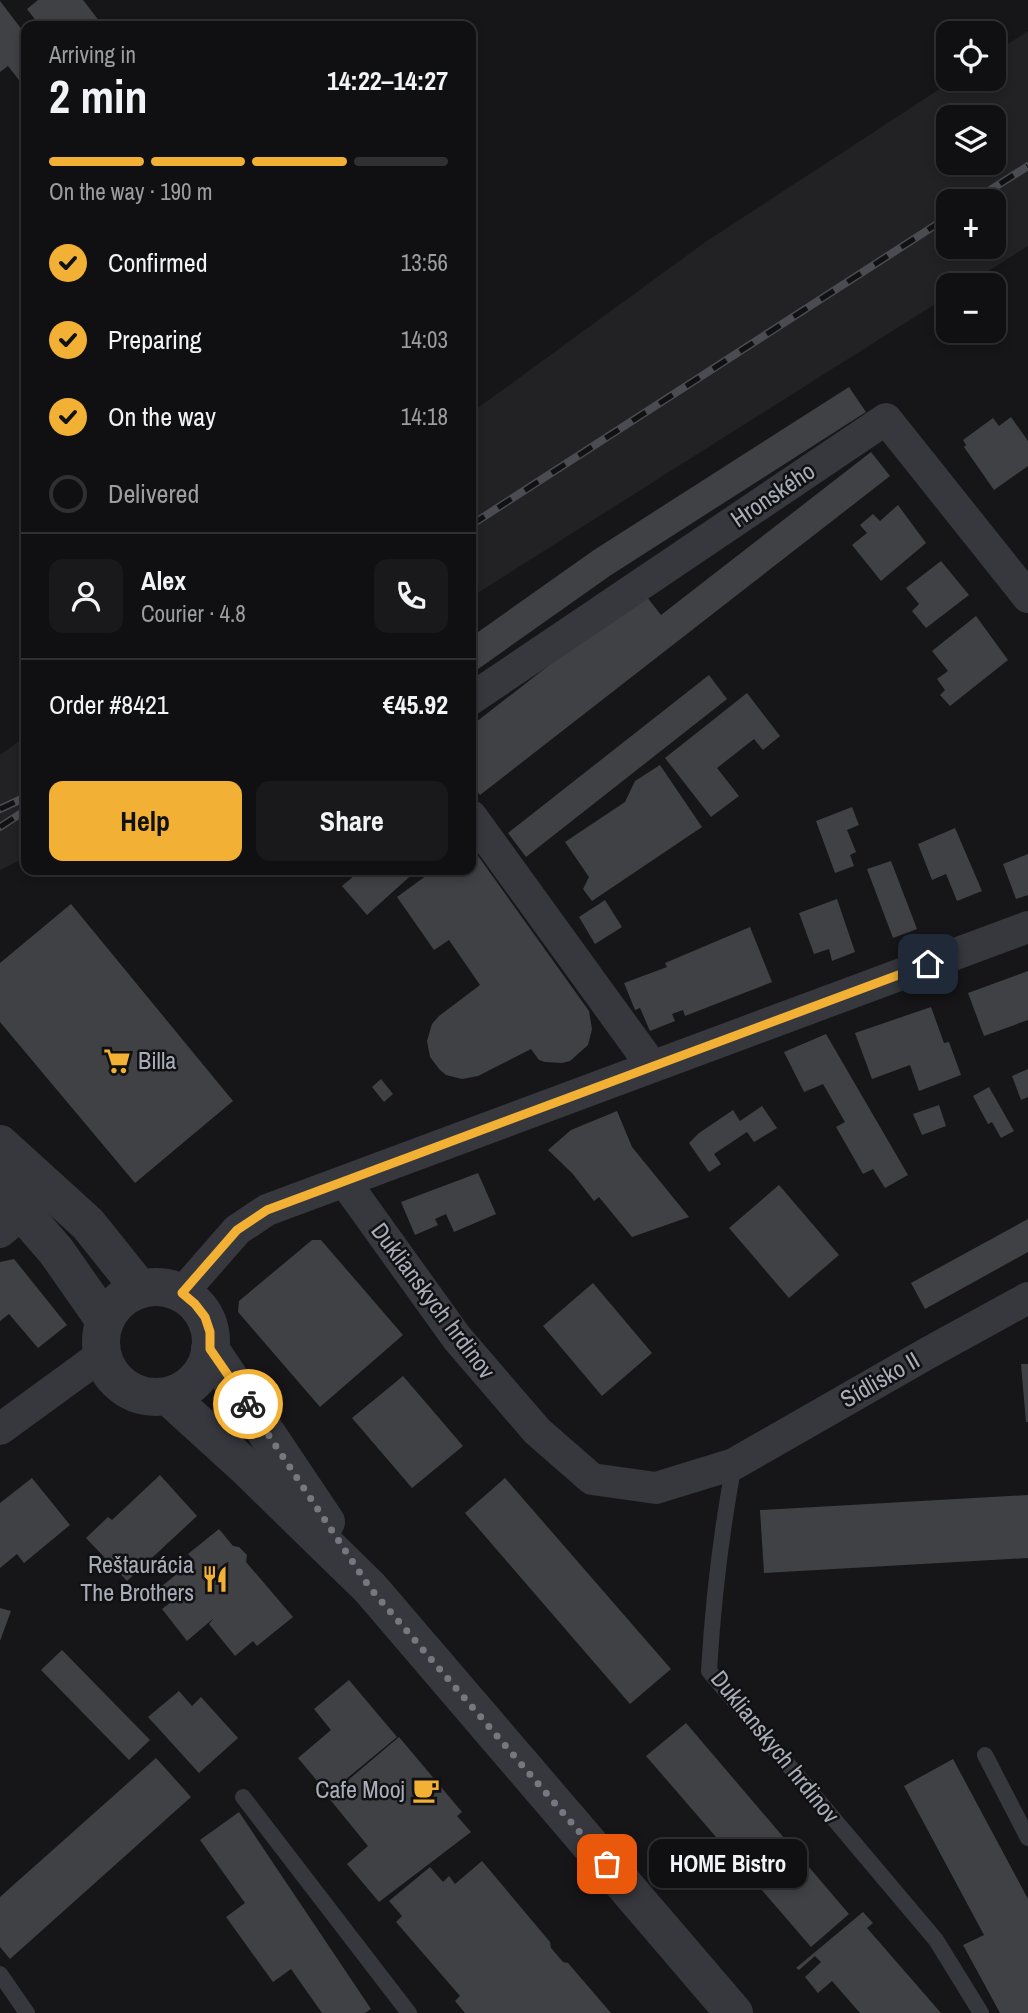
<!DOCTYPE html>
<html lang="en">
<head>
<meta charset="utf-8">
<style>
  :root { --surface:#101012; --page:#19191b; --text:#f1f3f6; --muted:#9c9d9f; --line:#303032; --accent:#f2b134 }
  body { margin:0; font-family:"Archivo Narrow",sans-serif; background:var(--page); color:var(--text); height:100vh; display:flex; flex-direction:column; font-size:26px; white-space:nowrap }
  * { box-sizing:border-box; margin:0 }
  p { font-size:23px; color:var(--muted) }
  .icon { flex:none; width:38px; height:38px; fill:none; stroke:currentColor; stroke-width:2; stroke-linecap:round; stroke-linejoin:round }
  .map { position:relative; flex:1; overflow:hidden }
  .side { position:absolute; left:21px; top:21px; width:455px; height:854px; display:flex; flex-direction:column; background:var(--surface); border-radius:14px; box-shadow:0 4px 10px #0003,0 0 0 2px var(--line) }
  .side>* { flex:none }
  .fabs { position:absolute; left:936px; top:21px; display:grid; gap:14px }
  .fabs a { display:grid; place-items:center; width:70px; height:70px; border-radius:14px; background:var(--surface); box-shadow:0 4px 10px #0003,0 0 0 2px var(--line); font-size:35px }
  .pin { position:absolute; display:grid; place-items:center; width:60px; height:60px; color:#fff; margin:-30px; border-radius:14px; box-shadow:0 4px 10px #0006 }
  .courier { position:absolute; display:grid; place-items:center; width:70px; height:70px; margin:-35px; border:5px solid #f2b134; border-radius:50%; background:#fff; color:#222; box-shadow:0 2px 9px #0007 }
  .bubble { position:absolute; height:49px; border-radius:14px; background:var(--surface); box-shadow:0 4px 10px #0003,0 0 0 2px var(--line); font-size:23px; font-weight:700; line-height:49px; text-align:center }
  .overview em { font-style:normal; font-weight:700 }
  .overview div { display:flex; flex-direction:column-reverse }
  .overview { display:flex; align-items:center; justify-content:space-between; height:119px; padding:0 28px }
  h1 { font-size:46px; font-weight:700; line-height:52px }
  .bar { display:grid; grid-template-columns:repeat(4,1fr); gap:10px 7px; align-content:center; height:84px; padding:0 28px }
  .bar i { height:9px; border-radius:5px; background:var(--line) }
  .bar .current { background:var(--accent) }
  .bar p { grid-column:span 4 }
  .line { display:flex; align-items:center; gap:18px; padding:0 28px; border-top:2px solid var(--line) }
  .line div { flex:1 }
  .round { display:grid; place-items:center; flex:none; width:74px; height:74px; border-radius:14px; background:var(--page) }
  ol { padding:0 28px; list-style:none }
  li { display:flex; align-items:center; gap:21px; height:77px }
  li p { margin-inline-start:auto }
  li .icon { padding:7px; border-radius:50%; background:var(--accent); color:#111; stroke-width:4 }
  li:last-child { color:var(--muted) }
  li i { width:38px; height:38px; border:4px solid var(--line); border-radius:50% }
  .button { display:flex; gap:14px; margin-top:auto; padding:14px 28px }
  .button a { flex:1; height:80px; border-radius:14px; background:var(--accent); color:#111; font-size:28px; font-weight:700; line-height:80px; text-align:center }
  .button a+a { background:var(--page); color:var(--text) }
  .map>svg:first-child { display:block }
  .built { fill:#222225; fill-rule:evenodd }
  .building { fill:#404145 }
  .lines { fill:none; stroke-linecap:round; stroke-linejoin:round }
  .service { stroke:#37383d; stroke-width:16 }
  .minor { stroke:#37383d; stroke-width:32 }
  .tertiary { stroke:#37383d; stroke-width:38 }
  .rail-casing { stroke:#4a4c52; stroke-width:8 }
  .rail { stroke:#111113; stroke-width:5; stroke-dasharray:16; stroke-linecap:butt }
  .done { stroke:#757880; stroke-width:7; stroke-dasharray:0 12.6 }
  .route { stroke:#f2b134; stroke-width:9 }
  .labels { text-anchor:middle; stroke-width:5; stroke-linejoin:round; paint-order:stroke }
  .street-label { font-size:24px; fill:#a8adb8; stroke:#111113 }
  .poi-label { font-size:24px; fill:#a8adb8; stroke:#111113; text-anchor:end }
</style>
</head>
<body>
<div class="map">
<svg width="1028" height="2013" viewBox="0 0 1028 2013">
  <rect width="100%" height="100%" fill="#161618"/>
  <g class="built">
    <path d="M1028,31V246L966,285H948V296L471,597V413L704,243L955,79H994V53ZM948,117H994V163H948ZM948,201H994V247H948Z"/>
    <path d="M26,736V857L0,870V755Z"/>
  </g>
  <g class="building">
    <path d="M38,0H83L103,26H40L27,9Z"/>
    <path d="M0,1L26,35V89L8,66L0,72Z"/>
    <path d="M849,387L866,412L611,575L471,674V637L594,550Z"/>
    <path d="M1011,417L1028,441V466L994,490L964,447L966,445L963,440L993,418L999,426Z"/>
    <path d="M871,452L890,476L480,795L471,783V726L643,592L661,615Z"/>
    <path d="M898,505L926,543L881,581L852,545L867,533L860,525L873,514L880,521Z"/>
    <path d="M941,561L969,595L926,628L912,611L919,604L906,588Z"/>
    <path d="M976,616L1008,660L950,706L940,695L945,690L937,679L948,671L932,651Z"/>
    <path d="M709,675L727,699L526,857L508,833Z"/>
    <path d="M747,693L780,736L763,750L754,739L717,768L739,796L711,817L665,758Z"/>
    <path d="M660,765L702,827L592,901L583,889L589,877L565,842L625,802L635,781Z"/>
    <path d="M852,807L859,825L847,830L856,852L850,855L854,866L835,873L816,821Z"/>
    <path d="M955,828L982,891L957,901L946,874L932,880L918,844Z"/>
    <path d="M471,846L589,1011L592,1029L588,1045L570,1061L562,1063L545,1062L539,1060L531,1049L478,1076L462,1079L446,1075L440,1070L430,1057L427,1041L432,1024L439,1016L480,985L449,940L434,950L397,897L434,870H471Z"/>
    <path d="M1028,854V895L1016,899L1003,864Z"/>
    <path d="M891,861L917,929L893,938L867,869Z"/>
    <path d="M361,870H417L367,915L342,886Z"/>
    <path d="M837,899L855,952L832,961L829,949L814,954L799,913Z"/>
    <path d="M605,900L622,927L595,944L579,917Z"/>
    <path d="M71,904L233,1101L135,1183L0,1022V963Z"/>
    <path d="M750,927L772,982L685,1016L683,1010L672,1014L675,1021L650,1031L640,1008L635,1010L624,983L667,967L665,963Z"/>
    <path d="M1028,971V1020L984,1036L968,993Z"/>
    <path d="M931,1007L944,1043L949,1042L961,1075L919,1091L910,1065L872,1079L855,1033Z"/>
    <path d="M826,1034L908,1175L885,1188L873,1169L863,1174L836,1127L845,1122L823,1084L804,1092L784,1052Z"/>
    <path d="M1028,1069V1097L1021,1100L1012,1076Z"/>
    <path d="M381,1079L393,1094L384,1102L372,1087Z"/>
    <path d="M989,1087L1014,1131L1001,1138L992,1122L988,1124L973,1096Z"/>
    <path d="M939,1105L946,1126L922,1135L913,1114Z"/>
    <path d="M762,1106L777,1128L754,1142L747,1132L714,1154L721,1164L709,1172L689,1143L699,1133L733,1110L740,1121Z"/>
    <path d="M617,1111L632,1147L689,1217L632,1237L599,1197L594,1201L572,1173L548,1150L571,1130Z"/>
    <path d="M478,1173L496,1214L454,1232L446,1214L435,1219L438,1225L415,1235L401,1202Z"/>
    <path d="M779,1185L839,1255L789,1298L729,1228Z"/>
    <path d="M1028,1219V1252L925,1309L911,1283Z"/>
    <path d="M312,1240H321L403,1335L320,1407L238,1312L239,1301Z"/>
    <path d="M14,1259L67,1325L38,1348L9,1314L0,1321V1262Z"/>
    <path d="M593,1283L652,1353L602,1396L543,1326Z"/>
    <path d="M1021,1364H1028V1422H1026Z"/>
    <path d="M403,1376L463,1446L412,1488L352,1418Z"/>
    <path d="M160,1475L197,1516L127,1581L86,1538L108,1517L112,1520Z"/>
    <path d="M32,1478L70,1525L24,1563L17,1554L0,1568V1503Z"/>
    <path d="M505,1478L671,1669L630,1704L465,1513Z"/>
    <path d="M1028,1495V1558L764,1573L760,1510Z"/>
    <path d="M219,1529L233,1546L239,1547L247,1555L246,1562L293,1617L257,1646L253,1641L235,1656L209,1624L214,1618L187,1641L162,1609L174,1600L162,1586L194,1560L188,1554Z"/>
    <path d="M0,1608L11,1611L0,1641Z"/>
    <path d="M62,1650L150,1740L129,1760L41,1670Z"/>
    <path d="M349,1680L397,1737L328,1794L298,1758L331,1730L314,1709Z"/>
    <path d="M179,1691L192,1706L201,1697L238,1738L199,1773L148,1717Z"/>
    <path d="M686,1723L849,1914L811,1947L646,1756Z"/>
    <path d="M399,1737L462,1812L457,1816L471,1832L379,1902L347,1864L368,1846L328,1797Z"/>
    <path d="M156,1758L191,1797L10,1959L0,1947V1897Z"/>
    <path d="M953,1759L1028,1899V2013H1000L963,1945L984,1935L904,1786Z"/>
    <path d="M239,1812L371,2009L365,2013H322L291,1969L273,1982L226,1917L245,1903L200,1840Z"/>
    <path d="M482,1861L550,1942L551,1948L563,1962L568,1963L611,2013H465L455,2001L460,1996L396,1922L402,1916L389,1901L430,1867L443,1882L449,1876L455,1884Z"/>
    <path d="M863,1912L873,1923L867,1928L941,2013H860L832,1981L818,1993L805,1977L821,1962L815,1956L799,1970L796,1968Z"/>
  </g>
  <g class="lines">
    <g class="service">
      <path d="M734,1464C721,1533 713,1601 709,1671L936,1940L981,2013"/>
      <path d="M985,1755L1028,1838"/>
      <path d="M243,1797L409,2013"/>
      <path d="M0,1974L27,2013"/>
    </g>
    <g class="minor">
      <path d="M471,699L886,419L1028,597"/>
      <path d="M471,816L652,1066"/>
      <path d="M345,1182L457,1338L537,1431L592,1479L656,1488L734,1464L926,1354L1028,1298"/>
      <path d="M0,1232L23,1213"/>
      <path d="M182,1293L237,1230L267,1210L1028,927"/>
      <path d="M0,1429L103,1354"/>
    </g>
    <g class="tertiary">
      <path d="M0,1144L88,1224L140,1289"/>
      <path d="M0,1174L23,1213L56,1251L105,1321"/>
      <circle cx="156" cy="1342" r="55"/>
      <path d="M210,1349L326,1522"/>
      <path d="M168,1396L246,1467L370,1588L734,2013"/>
    </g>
    <defs>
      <g id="rail">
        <path d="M973,201L1028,166"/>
        <path d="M471,525L948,217"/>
        <path d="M0,809L26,797"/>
        <path d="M0,827L26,810"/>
      </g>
    </defs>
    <use href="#rail" class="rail-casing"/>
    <use href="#rail" class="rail"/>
  </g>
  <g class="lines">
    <path class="done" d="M248,1404L370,1588L607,1864"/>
    <path class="route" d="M248,1404L210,1349V1332L205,1317L195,1304L182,1293L237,1230L267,1210L928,964"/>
  </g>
  <defs>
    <symbol id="supermarket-bare" viewBox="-9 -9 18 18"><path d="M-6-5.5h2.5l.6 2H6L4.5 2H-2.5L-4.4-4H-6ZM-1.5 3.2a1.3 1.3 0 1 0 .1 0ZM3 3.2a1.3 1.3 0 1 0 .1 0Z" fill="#f2b134" stroke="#111113" stroke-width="2.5" paint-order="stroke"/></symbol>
    <symbol id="restaurant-bare" viewBox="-9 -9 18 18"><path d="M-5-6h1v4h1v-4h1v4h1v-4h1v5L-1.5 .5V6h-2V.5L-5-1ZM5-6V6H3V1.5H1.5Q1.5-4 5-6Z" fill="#f2b134" stroke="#111113" stroke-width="2.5" paint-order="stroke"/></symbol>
    <symbol id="cafe-bare" viewBox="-9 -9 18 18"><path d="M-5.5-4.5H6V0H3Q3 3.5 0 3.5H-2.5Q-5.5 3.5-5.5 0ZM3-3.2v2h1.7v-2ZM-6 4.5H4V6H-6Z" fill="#f2b134" stroke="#111113" stroke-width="2.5" paint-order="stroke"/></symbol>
  </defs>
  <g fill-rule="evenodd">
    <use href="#supermarket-bare" x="98" y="1042" width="38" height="38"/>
    <use href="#restaurant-bare" x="196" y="1560" width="38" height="38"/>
    <use href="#cafe-bare" x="407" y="1771" width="38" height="38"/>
  </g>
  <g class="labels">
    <g class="street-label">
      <text transform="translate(773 495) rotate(-34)" y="8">Hronského</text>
      <text transform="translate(433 1301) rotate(53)" y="8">Duklianskych hrdinov</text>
      <text transform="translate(880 1380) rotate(-30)" y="8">Sídlisko II</text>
      <text transform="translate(775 1747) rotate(51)" y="8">Duklianskych hrdinov</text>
    </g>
    <g class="poi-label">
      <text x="138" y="1069" text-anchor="start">Billa</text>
      <text x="194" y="1573">Reštaurácia<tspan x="194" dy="28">The Brothers</tspan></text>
      <text x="405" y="1798">Cafe Mooj</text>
    </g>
  </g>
</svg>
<div class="fabs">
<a><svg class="icon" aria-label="locate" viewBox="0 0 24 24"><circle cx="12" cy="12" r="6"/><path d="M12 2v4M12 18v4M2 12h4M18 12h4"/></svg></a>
<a><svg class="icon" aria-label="layers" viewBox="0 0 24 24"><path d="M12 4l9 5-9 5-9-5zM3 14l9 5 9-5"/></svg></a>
<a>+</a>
<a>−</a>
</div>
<div class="pin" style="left:607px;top:1864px;background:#ea580c"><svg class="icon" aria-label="bag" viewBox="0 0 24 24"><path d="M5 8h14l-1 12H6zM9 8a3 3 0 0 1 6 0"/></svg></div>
<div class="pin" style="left:928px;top:964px;background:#1f2937"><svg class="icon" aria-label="home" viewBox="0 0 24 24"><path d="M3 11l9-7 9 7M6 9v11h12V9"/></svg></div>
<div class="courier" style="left:248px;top:1404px"><svg class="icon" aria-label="bike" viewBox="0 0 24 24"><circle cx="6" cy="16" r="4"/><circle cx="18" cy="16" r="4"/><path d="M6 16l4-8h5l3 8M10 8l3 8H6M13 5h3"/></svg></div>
<div class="bubble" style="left:649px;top:1839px;width:158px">HOME Bistro</div>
<section class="side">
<div class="overview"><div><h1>2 min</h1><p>Arriving in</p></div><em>14:22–14:27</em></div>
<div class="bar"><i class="current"></i><i class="current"></i><i class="current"></i><i></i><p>On the way · 190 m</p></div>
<ol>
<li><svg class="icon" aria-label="check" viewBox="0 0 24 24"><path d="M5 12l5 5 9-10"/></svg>Confirmed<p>13:56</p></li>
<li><svg class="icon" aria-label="check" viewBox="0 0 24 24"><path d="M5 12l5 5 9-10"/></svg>Preparing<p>14:03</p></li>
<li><svg class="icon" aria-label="check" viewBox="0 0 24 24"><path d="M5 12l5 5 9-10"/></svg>On the way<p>14:18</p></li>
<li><i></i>Delivered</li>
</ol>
<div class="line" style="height:126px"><a class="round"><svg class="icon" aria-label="person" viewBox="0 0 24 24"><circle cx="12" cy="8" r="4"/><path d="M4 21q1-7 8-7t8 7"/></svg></a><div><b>Alex</b><p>Courier · 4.8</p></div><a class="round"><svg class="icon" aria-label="phone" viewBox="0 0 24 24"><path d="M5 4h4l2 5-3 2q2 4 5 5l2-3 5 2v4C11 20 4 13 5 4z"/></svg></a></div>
<div class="line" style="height:91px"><div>Order #8421</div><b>€45.92</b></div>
<div class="button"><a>Help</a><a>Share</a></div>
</section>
</div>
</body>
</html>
